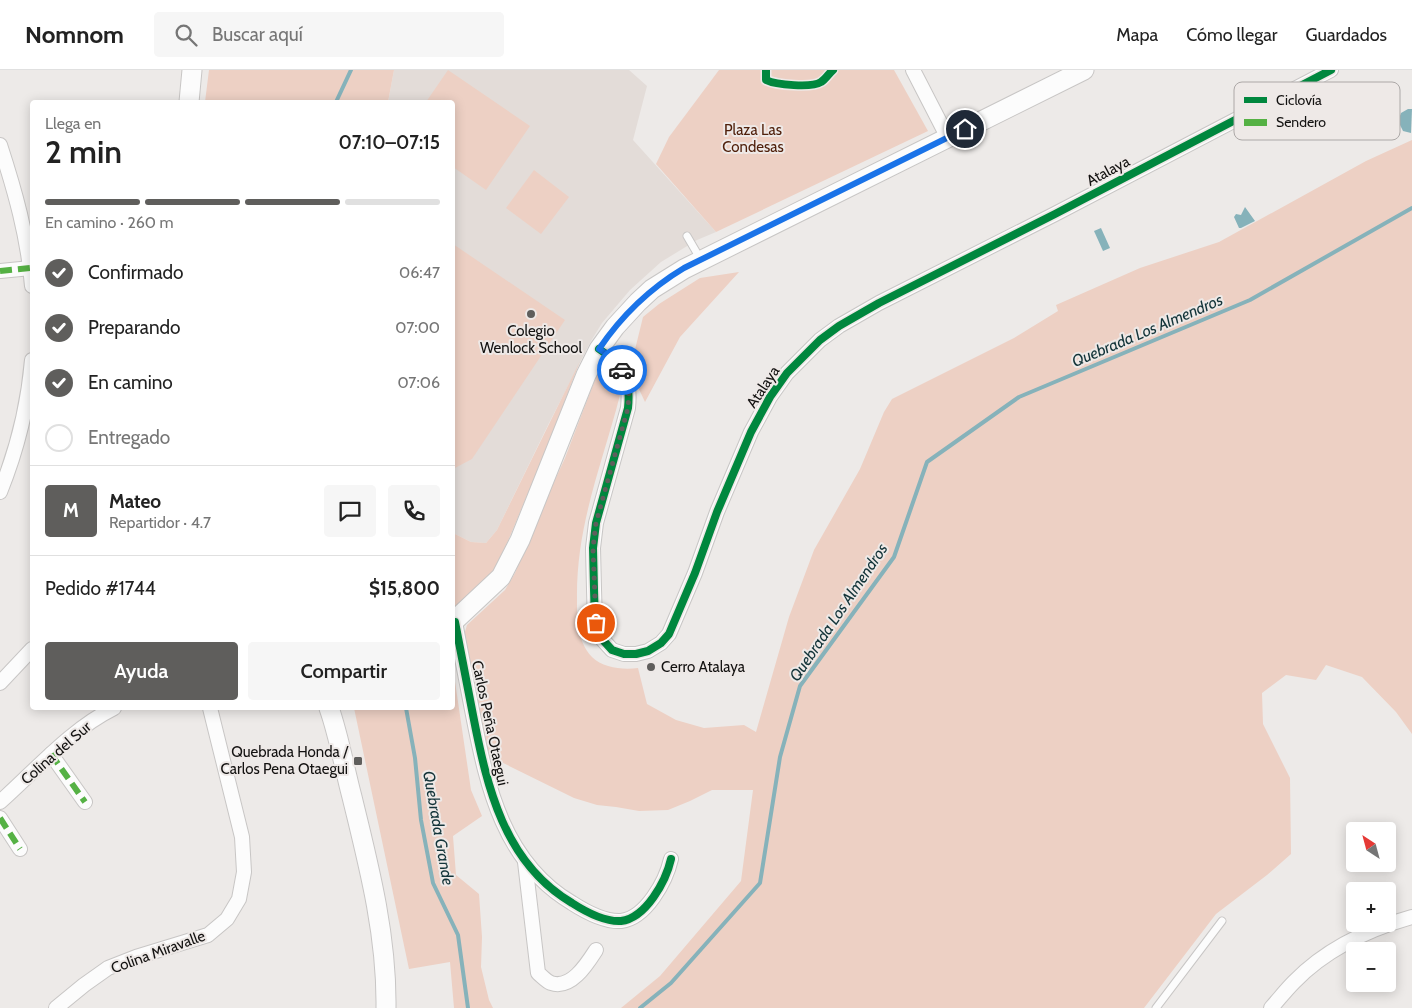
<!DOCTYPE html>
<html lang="es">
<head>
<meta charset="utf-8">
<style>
  :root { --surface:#fff; --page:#f6f6f6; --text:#222; --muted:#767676; --line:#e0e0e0; --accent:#5f5e5c }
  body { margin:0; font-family:Cabin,sans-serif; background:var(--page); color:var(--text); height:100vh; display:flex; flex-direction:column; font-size:19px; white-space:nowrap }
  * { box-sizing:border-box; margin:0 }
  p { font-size:16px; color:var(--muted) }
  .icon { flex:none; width:28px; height:28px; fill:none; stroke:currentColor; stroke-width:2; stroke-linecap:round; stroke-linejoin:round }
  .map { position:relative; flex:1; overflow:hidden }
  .drawer { position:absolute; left:30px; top:30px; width:425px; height:610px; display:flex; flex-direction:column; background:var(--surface); border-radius:5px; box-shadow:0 2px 12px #0003 }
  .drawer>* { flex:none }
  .needle { width:32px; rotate:324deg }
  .fabs { position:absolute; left:1346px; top:752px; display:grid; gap:10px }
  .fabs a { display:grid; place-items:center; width:50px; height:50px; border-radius:5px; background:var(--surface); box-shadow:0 2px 12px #0003; font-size:25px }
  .pin { position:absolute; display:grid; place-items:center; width:42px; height:42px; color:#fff; margin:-21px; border:2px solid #fff; border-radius:50%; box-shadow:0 1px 5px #0007 }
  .courier { position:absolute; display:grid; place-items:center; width:50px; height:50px; margin:-25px; border:4px solid #1a73e8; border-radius:50%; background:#fff; color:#222; box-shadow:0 1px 6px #0007 }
  .head em { font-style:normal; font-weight:600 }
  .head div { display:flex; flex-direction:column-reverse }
  .head { display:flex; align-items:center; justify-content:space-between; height:85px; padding:0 15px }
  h1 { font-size:32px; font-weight:600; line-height:38px }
  .bar { display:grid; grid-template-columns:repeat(4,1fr); gap:8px 5px; align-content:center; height:60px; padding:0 15px }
  .bar i { height:6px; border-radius:4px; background:var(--line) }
  .bar .on { background:var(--accent) }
  .bar p { grid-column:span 4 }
  .line { display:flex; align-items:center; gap:12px; padding:0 15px; border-top:1px solid var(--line) }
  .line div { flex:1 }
  .round { display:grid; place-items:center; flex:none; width:52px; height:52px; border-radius:5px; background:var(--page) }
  ol { padding:0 15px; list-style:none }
  li { display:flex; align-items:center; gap:15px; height:55px }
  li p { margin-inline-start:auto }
  li .icon { padding:5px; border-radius:50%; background:var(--accent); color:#fff; stroke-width:4 }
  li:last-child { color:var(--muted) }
  li i { width:28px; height:28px; border:2px solid var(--line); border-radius:50% }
  .primary-button { display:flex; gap:10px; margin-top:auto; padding:10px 15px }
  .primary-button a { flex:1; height:58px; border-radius:5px; background:var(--accent); color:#fff; font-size:20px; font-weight:600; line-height:58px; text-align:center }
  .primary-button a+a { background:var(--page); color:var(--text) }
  header { display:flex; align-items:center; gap:30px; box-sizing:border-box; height:70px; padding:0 25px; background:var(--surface); border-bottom:1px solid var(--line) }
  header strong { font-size:24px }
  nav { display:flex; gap:28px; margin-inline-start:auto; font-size:18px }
  .search { width:350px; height:45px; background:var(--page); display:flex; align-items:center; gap:12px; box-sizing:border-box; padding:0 18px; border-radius:5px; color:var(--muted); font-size:19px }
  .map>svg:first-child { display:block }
  .built { fill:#e3dcd8 }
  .green { fill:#edd0c4 }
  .water { fill:#86b2ba }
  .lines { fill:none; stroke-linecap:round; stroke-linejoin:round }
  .stream { stroke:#86b2ba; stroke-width:4 }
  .lane-casing { stroke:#c8c6c5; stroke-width:9 }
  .street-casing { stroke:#c8c6c5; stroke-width:16 }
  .secondary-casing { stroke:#c8c6c5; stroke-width:21 }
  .lane { stroke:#fcfcfc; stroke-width:7 }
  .street { stroke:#fcfcfc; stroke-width:14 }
  .secondary { stroke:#fcfcfc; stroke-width:19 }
  .quiet { stroke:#55b144; stroke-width:6; stroke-dasharray:12 6; stroke-linecap:butt }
  .cycleway-casing { stroke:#eee9e7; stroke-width:11 }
  .cycleway { stroke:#00873e; stroke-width:8 }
  .done { stroke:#5f5e5c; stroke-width:5; stroke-dasharray:0 9 }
  .route { stroke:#1a73e8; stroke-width:6 }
  .poi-dot { fill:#5f5e5c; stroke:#eee9e7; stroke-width:2 }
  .labels { text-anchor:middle; stroke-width:4; stroke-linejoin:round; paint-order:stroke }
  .park-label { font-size:15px; fill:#50200b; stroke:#eee9e7 }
  .street-label { font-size:15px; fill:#131211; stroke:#eee9e7 }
  .poi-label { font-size:15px; fill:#131211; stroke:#eee9e7 }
  .water-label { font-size:16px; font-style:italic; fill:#133439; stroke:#eee9e7 }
  .key { fill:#eee9e7; stroke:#aca8a7; stroke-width:1 }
  .key-label { font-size:14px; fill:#131211 }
</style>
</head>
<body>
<header>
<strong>Nomnom</strong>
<div class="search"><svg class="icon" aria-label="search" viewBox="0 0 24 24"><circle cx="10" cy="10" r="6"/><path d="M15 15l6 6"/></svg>Buscar aquí</div>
<nav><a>Mapa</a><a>Cómo llegar</a><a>Guardados</a></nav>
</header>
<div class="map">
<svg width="1412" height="938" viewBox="0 0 1412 938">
  <rect width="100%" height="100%" fill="#edeae8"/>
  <path class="built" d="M394,0H629L647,16L633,70L716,162L697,170L661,192L630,220L602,253L591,271L549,353L497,460L486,473L471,472L453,463L452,32H388Z"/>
  <g class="green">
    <path d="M209,0H394L388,32H205Z"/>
    <path d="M448,0L530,56L486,120L453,97L452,32H426Z"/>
    <path d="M719,0H894L928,61L716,162L656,94L669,67Z"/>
    <path d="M1412,70V664L1396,642L1362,607L1326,595L1316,610L1286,605L1262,623L1263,654L1290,708L1291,784L1267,805L1216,844L1144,938H621L660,906L741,811L753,720H712L690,731L668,740L639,741L616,737L597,735L574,728L487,685L464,565L467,555L505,520L515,503L528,469L565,388L596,307L601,297L605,295L610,296L620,315V325C602,395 576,455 577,529C577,549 577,571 592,587C603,598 623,600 638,598L647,634L676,650L704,658L744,655L756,662L789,547L814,480L860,399L884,342L892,329L1014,268L1058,241L1056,235L1140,198L1219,172L1366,91Z"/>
    <path d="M534,100L569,127L541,164L506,138Z"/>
    <path d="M453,174L565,250L472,389L453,399Z"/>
    <path d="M739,202L680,267L645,332L630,300L643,247L659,234L700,208Z"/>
    <path d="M580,291L546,380L508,471L491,507L453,541V463L471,472L486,473L497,460Z"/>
    <path d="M453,598L471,720L482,746L453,766L456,805L479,824L482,867L481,897L489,930L493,938H454L450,892L409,899L354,638H452Z"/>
  </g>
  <g class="water">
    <path d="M1408,39H1412L1411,63L1403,61L1398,51L1401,43Z"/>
    <path d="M1245,137L1255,151L1241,158H1239L1234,147L1236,144L1241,145Z"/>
    <path d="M1101,158L1110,178L1103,181L1094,161Z"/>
  </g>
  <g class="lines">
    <g class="stream">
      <path d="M336,32L351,0"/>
      <path d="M406,638L415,688L421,750L433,813L458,865L468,938"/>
      <path d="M640,938L671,913L760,813L780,687L800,616L894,487L927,392L1019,327L1250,230L1412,138"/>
    </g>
    <defs>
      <g id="lane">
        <path d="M687,166L701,190"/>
        <path d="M1156,938L1222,851"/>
      </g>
      <g id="street">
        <path d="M913,0L948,68"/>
        <path d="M0,75C15,121 28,167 32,216"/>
        <path d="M0,201L31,198"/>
        <path d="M599,279C624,295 631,309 628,338L596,453L593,478L594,519L595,553L602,569L612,580L624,584H636L648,581L661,573L669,564L695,503L717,442L751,362L770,327L787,303L820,270L839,256L879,233L1055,144L1331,0"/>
        <path d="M0,422C17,380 28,336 32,290"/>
        <path d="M455,552C461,583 467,614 473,645C487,717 504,793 572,833C586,842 605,852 621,851C646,848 666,811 671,789"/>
        <path d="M0,613L32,579"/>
        <path d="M51,684L85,732"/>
        <path d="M0,732C37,699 70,660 114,638"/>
        <path d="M0,748L20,779"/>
        <path d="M525,792L538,903C542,906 546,911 551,913C571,920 587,894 596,880"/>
        <path d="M56,938L84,915L108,898L136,887L208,865L227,849L239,829L244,802L242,767L210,638"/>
        <path d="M1271,938C1279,929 1286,920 1294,912C1326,879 1369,859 1412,847"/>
      </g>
      <g id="secondary">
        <path d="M189,32L192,0"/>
        <path d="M452,553L501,507L520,470L586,305L599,279L615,257L638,232L652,219L684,199L1084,0"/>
        <path d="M329,638C339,666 344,697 352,727C369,796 387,866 386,938"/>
      </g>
    </defs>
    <use href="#lane" class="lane-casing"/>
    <use href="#street" class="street-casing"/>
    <use href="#secondary" class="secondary-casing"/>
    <use href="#lane" class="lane"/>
    <use href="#street" class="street"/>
    <use href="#secondary" class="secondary"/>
    <g class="quiet">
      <path d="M0,201L31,198"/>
      <path d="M51,684L85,732"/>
      <path d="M0,748L20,779"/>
    </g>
    <defs>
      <g id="cycleway">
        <path d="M766,0V10C776,15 812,18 821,12C826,9 829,3 833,0"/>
        <path d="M599,279C624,295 631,309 628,338L596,453L593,478L594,519L595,553L602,569L612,580L624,584H636L648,581L661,573L669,564L695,503L717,442L751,362L770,327L787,303L820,270L839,256L879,233L1055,144L1331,0"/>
        <path d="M455,552C461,583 467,614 473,645C487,717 504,793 572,833C586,842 605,852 621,851C646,848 666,811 671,789"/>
      </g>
    </defs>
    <use href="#cycleway" class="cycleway-casing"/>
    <use href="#cycleway" class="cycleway"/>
  </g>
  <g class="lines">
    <path class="done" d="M596,553L593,478L596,453L628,338C629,324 630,313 622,300"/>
    <path class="route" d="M622,300L610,286L599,279C622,245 649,219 684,198L965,59"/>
  </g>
  <g class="poi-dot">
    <circle cx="531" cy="244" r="5"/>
    <circle cx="651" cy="597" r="5"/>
    <rect x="353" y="686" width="10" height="10" rx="2.5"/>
  </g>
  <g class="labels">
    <g class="park-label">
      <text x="753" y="65">Plaza Las<tspan x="753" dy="17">Condesas</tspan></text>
    </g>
    <g class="street-label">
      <text transform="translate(1108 101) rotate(-28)" y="5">Atalaya</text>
      <text transform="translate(763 317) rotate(-56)" y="5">Atalaya</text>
      <text transform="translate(490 653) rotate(78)" y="5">Carlos Peña Otaegui</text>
      <text transform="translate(56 683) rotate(-41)" y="5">Colina del Sur</text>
      <text transform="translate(158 882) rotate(-20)" y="5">Colina Miravalle</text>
    </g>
    <g class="poi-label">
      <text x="531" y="266">Colegio<tspan x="531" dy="17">Wenlock School</tspan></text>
      <text x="661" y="602" text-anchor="start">Cerro Atalaya</text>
      <text x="348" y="687" text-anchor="end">Quebrada Honda /<tspan x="348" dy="17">Carlos Pena Otaegui</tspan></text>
    </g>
    <g class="water-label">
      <text transform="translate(1147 260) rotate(-23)" y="6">Quebrada Los Almendros</text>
      <text transform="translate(838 542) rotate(-56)" y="6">Quebrada Los Almendros</text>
      <text transform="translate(439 758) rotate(80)" y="6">Quebrada Grande</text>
    </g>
  </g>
  <rect x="1234" y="12" width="166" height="58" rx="8" class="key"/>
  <rect x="1244" y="27" width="23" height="6" fill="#00873e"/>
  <rect x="1244" y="49" width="23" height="7" fill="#55b144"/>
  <g class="key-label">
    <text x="1276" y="35">Ciclovía</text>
    <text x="1276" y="57">Sendero</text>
  </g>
</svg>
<div class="fabs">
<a><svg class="needle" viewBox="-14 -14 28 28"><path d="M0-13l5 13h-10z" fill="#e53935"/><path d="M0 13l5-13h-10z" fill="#767676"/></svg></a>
<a>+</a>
<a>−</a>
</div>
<div class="pin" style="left:596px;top:553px;background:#ea580c"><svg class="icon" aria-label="bag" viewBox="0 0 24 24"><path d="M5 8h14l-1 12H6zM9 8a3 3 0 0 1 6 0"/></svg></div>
<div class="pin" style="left:965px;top:59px;background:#1f2937"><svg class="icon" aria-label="home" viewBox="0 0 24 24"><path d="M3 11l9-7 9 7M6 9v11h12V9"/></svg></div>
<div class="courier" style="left:622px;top:300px"><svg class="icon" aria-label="car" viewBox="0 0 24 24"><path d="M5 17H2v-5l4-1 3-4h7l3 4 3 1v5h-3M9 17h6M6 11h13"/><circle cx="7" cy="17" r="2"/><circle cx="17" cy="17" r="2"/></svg></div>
<section class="drawer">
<div class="head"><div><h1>2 min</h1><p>Llega en</p></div><em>07:10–07:15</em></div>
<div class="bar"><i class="on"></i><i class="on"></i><i class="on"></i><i></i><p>En camino · 260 m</p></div>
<ol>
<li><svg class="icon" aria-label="check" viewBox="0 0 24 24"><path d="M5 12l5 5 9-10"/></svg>Confirmado<p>06:47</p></li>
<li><svg class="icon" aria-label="check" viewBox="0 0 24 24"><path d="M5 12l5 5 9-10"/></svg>Preparando<p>07:00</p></li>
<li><svg class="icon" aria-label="check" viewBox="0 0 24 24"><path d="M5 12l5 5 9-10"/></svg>En camino<p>07:06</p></li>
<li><i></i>Entregado</li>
</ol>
<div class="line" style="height:90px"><b class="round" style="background:var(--accent);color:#fff">M</b><div><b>Mateo</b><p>Repartidor · 4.7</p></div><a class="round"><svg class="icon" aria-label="chat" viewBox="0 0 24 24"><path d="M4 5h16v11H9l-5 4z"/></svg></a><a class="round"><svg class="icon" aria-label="phone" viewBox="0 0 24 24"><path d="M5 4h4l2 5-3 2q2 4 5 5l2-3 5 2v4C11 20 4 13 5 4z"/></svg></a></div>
<div class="line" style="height:65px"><div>Pedido #1744</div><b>$15,800</b></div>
<div class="primary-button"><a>Ayuda</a><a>Compartir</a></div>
</section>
</div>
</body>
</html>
